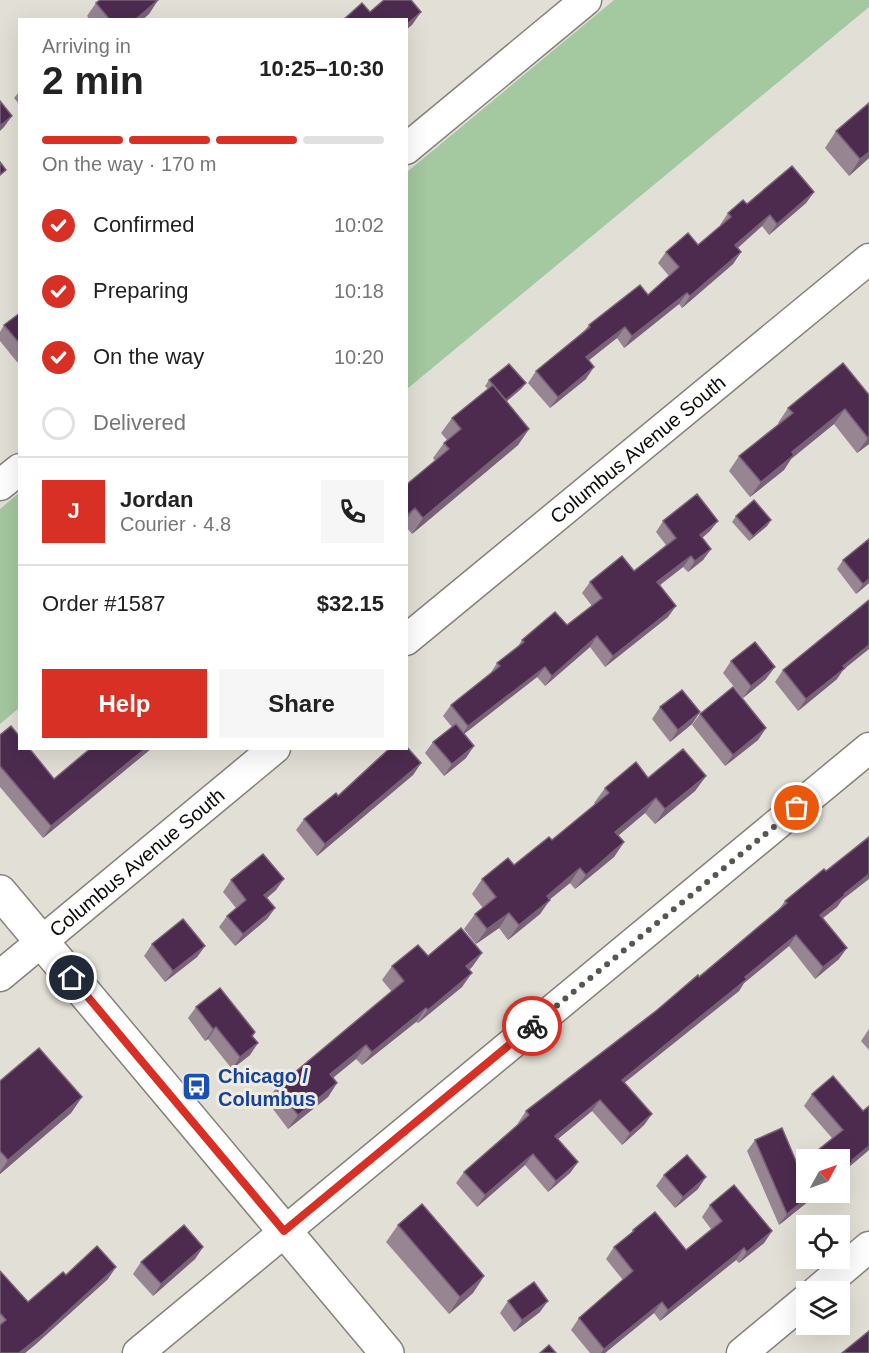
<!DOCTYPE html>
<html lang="en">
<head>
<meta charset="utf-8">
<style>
  :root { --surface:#fff; --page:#f6f6f6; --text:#222; --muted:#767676; --line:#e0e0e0; --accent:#d93025 }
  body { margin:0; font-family:Helvetica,sans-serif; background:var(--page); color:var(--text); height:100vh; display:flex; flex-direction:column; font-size:22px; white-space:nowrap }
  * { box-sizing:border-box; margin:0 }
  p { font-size:20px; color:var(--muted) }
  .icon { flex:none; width:33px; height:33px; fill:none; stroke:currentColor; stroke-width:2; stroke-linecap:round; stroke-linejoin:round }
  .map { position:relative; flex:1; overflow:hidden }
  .drawer { position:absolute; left:18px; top:18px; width:390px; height:732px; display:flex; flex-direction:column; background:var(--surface); border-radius:0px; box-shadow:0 6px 24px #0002 }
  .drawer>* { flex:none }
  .needle { width:39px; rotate:50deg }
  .controls { position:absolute; left:796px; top:1149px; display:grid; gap:12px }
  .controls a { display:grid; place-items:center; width:54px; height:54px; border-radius:0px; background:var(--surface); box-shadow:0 6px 24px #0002; font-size:30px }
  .pin { position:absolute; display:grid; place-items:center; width:51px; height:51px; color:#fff; margin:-26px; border:3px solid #fff; border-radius:50%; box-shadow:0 2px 6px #0007 }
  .courier { position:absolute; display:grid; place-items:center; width:60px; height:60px; margin:-30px; border:4px solid #d93025; border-radius:50%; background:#fff; color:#222; box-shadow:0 2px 8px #0007 }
  .head em { font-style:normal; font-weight:700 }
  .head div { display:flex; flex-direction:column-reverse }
  .head { display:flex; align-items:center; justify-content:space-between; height:102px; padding:0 24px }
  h1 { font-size:39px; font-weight:700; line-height:45px }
  .bar { display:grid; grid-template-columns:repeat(4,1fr); gap:9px 6px; align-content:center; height:72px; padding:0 24px }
  .bar i { height:8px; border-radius:4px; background:var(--line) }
  .bar .selected { background:var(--accent) }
  .bar p { grid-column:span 4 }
  .line { display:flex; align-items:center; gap:15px; padding:0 24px; border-top:2px solid var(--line) }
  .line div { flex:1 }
  .round { display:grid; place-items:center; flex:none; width:63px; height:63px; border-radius:0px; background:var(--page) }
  ol { padding:0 24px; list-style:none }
  li { display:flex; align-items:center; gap:18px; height:66px }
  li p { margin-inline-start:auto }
  li .icon { padding:6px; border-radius:50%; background:var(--accent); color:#fff; stroke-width:4 }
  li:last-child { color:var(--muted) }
  li i { width:33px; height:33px; border:3px solid var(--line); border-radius:50% }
  .primary-button { display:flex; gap:12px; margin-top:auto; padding:12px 24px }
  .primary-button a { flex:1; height:69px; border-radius:0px; background:var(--accent); color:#fff; font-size:24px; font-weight:700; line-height:69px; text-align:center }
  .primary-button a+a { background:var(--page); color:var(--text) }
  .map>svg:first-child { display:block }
  .green { fill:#a4c89f }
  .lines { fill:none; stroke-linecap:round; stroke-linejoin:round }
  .street-casing { stroke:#84827a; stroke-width:33 }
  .secondary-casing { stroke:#84827a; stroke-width:36 }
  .street { stroke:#fff; stroke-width:30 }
  .secondary { stroke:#fff; stroke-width:33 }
  .wall { fill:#978592 }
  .shaded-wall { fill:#796178 }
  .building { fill:#4c2b4f; stroke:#796178; stroke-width:1.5 }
  .done { stroke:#575651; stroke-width:6; stroke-dasharray:0 10.8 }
  .route { stroke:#d93025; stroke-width:8 }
  .labels { text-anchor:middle; stroke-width:6; stroke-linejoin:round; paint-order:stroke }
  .street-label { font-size:20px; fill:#0c0c09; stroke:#efece3 }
  .transit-label { font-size:20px; font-weight:bold; fill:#164399; stroke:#efece3; text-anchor:start }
</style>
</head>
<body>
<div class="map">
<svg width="869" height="1353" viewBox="0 0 869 1353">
  <rect width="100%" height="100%" fill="#e2dfd6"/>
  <g class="green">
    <path d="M614,0H869V7L407,389V172Z"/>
    <path d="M19,493V708L0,724V509Z"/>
  </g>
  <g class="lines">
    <defs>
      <g id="street">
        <path d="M406,149L586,0"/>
        <path d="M0,485L20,469"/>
        <path id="s1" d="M406,640L869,259"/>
        <path id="s2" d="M0,976L275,748"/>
        <path d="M816,1292L869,1247"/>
        <path d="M138,1353L869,748"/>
        <path d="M742,1353L807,1299"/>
      </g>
      <path id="secondary" d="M0,892L387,1353"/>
    </defs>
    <use href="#street" class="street-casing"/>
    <use href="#secondary" class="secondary-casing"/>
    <use href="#street" class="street"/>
    <use href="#secondary" class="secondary"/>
  </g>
  <g class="wall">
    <path d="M158,0L149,14L142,20H90L87,16L96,3Z"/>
    <path d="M20,91V105L14,98Z"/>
    <path d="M836,131L869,158L849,176L825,148Z"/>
    <path d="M814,192L806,203L769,235L762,226L738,248L741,252L733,264L682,308L679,304L624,348L617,338L588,360L586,379L550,408L528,383L536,371L584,331L589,325L648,295L669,276L658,263L666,252L698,245L721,226L720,225L728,213L747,204Z"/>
    <path d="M20,313V361L17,362L0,341V332L4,325Z"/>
    <path d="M489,380L526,383L521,389L506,402L529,429L518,445L412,534L406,527V485L435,461L433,458L444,443L447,440L441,433L452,418L488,389L485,386Z"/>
    <path d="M869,395V444L857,453L834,424L791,459L784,470L750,497L729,471L739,456L779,424L778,423L788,408Z"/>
    <path d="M736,516L771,520L767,526L749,541L732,522Z"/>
    <path d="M663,521L710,531L702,538L711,549L703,560L688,572L683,567L659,586L668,617L605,667L590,647L545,686L537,677L464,734L466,758L444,776L425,753L433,742L452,727L443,716L451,705L490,674L497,663L517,648L522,640L567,625L592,606L582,593L590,582L634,571L666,545L656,532Z"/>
    <path d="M869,539V583L856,594L837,569L843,560Z"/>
    <path d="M731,661L766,679L743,698L723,673Z"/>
    <path d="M783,670H843L837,679L798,711L775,682Z"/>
    <path d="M660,707L700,712L692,724L670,742L652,719Z"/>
    <path d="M700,714L766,728L758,740L725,766L692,725Z"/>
    <path d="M0,735L54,779L152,748L43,838L0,787Z"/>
    <path d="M421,763L413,775L317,856L296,830L304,819L338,796Z"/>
    <path d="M706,776L695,791L655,824L645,813L618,835L624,842L614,857L575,889L570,883L550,899L540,914L508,940L499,928L476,944L464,929L475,914L483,908L472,894L482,879L514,865L552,840L595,804L594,803L605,788L648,778Z"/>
    <path d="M231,880L276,890L267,898L275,908L267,919L235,946L219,927L227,916L236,908L223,892Z"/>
    <path d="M842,900L837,907L823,918L839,959L815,979L789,946L744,983L739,991L624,1083L652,1114L644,1125L622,1145L592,1111L558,1139L578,1162L570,1173L548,1192L525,1165L477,1207L456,1183L464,1172L519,1124L518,1123L526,1111L699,977L777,912L785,901Z"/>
    <path d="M152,944L205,946L197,957L165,982L144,956Z"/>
    <path d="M482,953L472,967L469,970L462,987L418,1023L416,1022L362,1065L356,1059L333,1078L337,1083L328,1097L288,1129L267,1101L276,1088L392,992L382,980L392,966L428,956Z"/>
    <path d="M196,1007L252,1037L250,1055L232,1069L208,1039L205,1041L188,1018Z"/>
    <path d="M869,1029V1050L861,1041Z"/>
    <path d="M0,1081L82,1097L71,1113L0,1174Z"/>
    <path d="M812,1094L863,1111L869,1106V1150L850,1166L845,1173L840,1177V1160L807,1192H820L779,1225L747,1151L755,1140L798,1166L832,1138L804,1106Z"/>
    <path d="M664,1175L698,1189L675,1208L656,1186Z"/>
    <path d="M710,1205L772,1231L764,1243L739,1263L736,1260L660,1321L654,1313L605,1353H590L571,1330L579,1318L623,1280L606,1259L614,1247L629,1236L633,1230L686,1250L711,1229L702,1217Z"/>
    <path d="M398,1225L484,1276L473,1293L449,1314L386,1242Z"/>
    <path d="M203,1247L195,1259L153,1296L133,1274L141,1262Z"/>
    <path d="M0,1271L28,1302L66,1275L108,1279L25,1353H0Z"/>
    <path d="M508,1301L540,1312L514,1332L500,1313Z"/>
  </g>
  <g class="shaded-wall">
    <path d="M158,0L149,14L142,20H135Z"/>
    <path d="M421,12L412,25L406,30V25Z"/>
    <path d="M12,116L4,127L0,131V126Z"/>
    <path d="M869,152V158L849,176L860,159Z"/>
    <path d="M814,192L806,203L769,235L777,224Z"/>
    <path d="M770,215L762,226L727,257L735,245Z"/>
    <path d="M741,252L733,264L682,308L690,296Z"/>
    <path d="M687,293L679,304L624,348L632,336Z"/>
    <path d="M625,327L617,338L578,369L586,357Z"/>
    <path d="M594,367L586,379L550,408L558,397Z"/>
    <path d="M526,383L521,389L502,405L506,400Z"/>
    <path d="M845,409L834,424L791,459L784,470L750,497L761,482L792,452Z"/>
    <path d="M529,429L518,445L412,534L423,518Z"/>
    <path d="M869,437V444L857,453L868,438Z"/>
    <path d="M415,508L406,520V516Z"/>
    <path d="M771,520L767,526L749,541L753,536Z"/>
    <path d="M718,521L710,531L692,546L700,535Z"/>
    <path d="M711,549L703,560L688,572L695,561Z"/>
    <path d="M691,556L683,567L649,593L657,582Z"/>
    <path d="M869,579V583L856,594L863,584Z"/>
    <path d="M676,606L668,617L605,667L613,656Z"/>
    <path d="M597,636L590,647L545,686L552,676Z"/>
    <path d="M869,645V649L843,670L837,679L798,711L806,699L843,666Z"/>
    <path d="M545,667L537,677L460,737L468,726Z"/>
    <path d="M775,667L766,679L743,698L751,686Z"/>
    <path d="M700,712L692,724L670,742L678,730Z"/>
    <path d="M766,728L758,740L725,766L733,755Z"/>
    <path d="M474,746L466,758L444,776L452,764Z"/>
    <path d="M146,748H152L43,838L51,826Z"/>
    <path d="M421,763L413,775L317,856L325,844Z"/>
    <path d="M706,776L695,791L655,824L665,809Z"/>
    <path d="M656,798L645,813L605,847L615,832Z"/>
    <path d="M624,842L614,857L575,889L586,875Z"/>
    <path d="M580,868L570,883L538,909L550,900L540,914L508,940L519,925L547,896Z"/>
    <path d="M869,874V879L842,900L837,907L812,926L820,915L844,894Z"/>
    <path d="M284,879L276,890L256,907L264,895Z"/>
    <path d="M275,908L267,919L235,946L243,934Z"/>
    <path d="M509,913L499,928L476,944L487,929Z"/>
    <path d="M796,935L789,946L744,983L739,991L614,1091L622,1080Z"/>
    <path d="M205,946L197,957L165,982L173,971Z"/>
    <path d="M847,948L839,959L815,979L823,967Z"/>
    <path d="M482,953L472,967L456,980L466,966Z"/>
    <path d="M472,973L462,987L418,1023L428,1010Z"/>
    <path d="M426,1008L416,1022L362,1065L372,1052Z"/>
    <path d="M216,1027L208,1039L205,1041L213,1029Z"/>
    <path d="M258,1043L250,1055L232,1069L240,1057Z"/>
    <path d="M366,1045L356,1059L320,1088L330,1074Z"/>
    <path d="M337,1083L328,1097L288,1129L298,1115Z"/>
    <path d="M82,1097L71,1113L0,1174V1172L8,1160Z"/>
    <path d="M600,1100L592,1111L548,1147L555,1136Z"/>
    <path d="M652,1114L644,1125L622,1145L630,1133Z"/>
    <path d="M869,1146V1150L850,1166L845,1173L840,1177V1172L852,1160Z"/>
    <path d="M533,1154L525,1165L477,1207L485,1195Z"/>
    <path d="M578,1162L570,1173L548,1192L556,1181Z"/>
    <path d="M706,1177L698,1189L675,1208L683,1197Z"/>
    <path d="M814,1192H820L779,1225L787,1214Z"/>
    <path d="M772,1231L764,1243L739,1263L747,1252Z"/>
    <path d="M203,1247L195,1259L153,1296L161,1284Z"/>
    <path d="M744,1248L736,1260L660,1321L668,1310Z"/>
    <path d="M116,1267L108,1279L35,1345L25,1353H19Z"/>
    <path d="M484,1276L473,1293L449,1314L460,1297Z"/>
    <path d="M548,1301L540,1312L514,1332L522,1320Z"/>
    <path d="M662,1302L654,1313L605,1353H601L604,1349Z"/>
  </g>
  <g class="building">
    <path d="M100,0H158L135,20H110L96,3Z"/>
    <path d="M384,0H411L421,12L406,25V20H343L362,3L370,12Z"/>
    <path d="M0,101L12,116L0,126Z"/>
    <path d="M869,103V152L860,159L836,131Z"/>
    <path d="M0,162L6,170L0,175Z"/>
    <path d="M792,166L814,192L777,224L770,215L735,245L741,252L690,296L687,293L632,336L625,327L586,357L594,367L558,397L536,371L590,327L589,325L640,285L648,295L679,267L666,252L688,233L698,245L731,217L728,213L743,200L747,204Z"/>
    <path d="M20,313V344L4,325Z"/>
    <path d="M843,363L869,395V437L868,438L845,409L792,452L794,455L761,482L739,456L793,413L788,408Z"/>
    <path d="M509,364L526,383L506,400L489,380Z"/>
    <path d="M493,385L529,429L423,518L415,508L406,516V485L449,449L444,443L461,429L452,418Z"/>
    <path d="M697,494L718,521L700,535L711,549L695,561L691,556L657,582L676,606L613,656L597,636L552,676L545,667L468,726L451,705L500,666L497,663L524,642L522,640L555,612L567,625L602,598L590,582L622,556L634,571L676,538L663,521Z"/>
    <path d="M754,500L771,520L753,536L736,516Z"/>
    <path d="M869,539V579L863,584L843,560Z"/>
    <path d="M869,600V645L843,666L845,668L806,699L783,670Z"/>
    <path d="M755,642L775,667L751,686L731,661Z"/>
    <path d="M733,687L766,728L733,755L700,714Z"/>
    <path d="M682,690L700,712L678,730L660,707Z"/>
    <path d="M456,724L474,746L452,764L433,742Z"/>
    <path d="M11,726L20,737V748H29L54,779L91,748H146L51,826L0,766V735Z"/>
    <path d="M406,746L421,763L325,844L304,819L336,793L338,796L390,748H406Z"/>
    <path d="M683,749L706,776L665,809L656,798L615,832L624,842L586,875L580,868L547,896L550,900L519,925L509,913L487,929L475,914L496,897L482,879L508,858L514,865L549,837L552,840L609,793L605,788L636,762L648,778Z"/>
    <path d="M869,837V874L844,894L845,895L820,915L847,948L823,967L796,935L745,977L747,979L622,1080L652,1114L630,1133L600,1100L555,1136L578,1162L556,1181L533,1154L485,1195L464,1172L529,1115L526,1111L656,1011L698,975L699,977L787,903L785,901L824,869L826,871Z"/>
    <path d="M263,854L284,879L264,895L275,908L243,934L227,916L246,900L231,880Z"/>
    <path d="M183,919L205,946L173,971L152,944Z"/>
    <path d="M461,928L482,953L466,966L472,973L428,1010L426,1008L372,1052L366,1045L330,1074L337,1083L298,1115L276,1088L404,981L392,966L418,945L428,956Z"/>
    <path d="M220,988L255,1032L252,1036L258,1043L240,1057L216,1027L213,1029L196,1007Z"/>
    <path d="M39,1048L82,1097L8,1160L0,1151V1081Z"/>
    <path d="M833,1076L863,1111L869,1106V1146L852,1160L853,1161L840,1172V1160H807V1192H814L787,1214L755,1140L782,1128L798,1166L843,1130L812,1094Z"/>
    <path d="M687,1155L706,1177L683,1197L664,1175Z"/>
    <path d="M734,1185L772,1231L747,1252L744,1248L668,1310L662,1302L604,1349L579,1318L633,1271L614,1247L634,1231L633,1230L655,1212L686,1250L722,1221L710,1205Z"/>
    <path d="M422,1204L484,1276L460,1297L398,1225Z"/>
    <path d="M184,1225L203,1247L161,1284L141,1262Z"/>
    <path d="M97,1246L116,1267L43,1334L19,1353H0V1325L6,1320L0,1313V1271L28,1302L63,1272L66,1275Z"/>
    <path d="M534,1282L548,1301L522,1320L508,1301Z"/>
    <path d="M869,1331V1353H842Z"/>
    <path d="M549,1345L556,1353H540Z"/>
  </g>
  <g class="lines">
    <path class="done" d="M532,1026L797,808"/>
    <path class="route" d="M72,978L284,1231L532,1026"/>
  </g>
  <defs>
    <symbol id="bus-square" viewBox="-11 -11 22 22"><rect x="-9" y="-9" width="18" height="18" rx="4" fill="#1a4fb4" stroke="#efece3"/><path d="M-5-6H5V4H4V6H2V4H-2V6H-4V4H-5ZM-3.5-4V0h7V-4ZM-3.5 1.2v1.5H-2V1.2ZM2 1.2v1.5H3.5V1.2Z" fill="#fff"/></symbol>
  </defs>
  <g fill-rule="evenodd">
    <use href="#bus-square" x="180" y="1070" width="33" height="33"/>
  </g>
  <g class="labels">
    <g class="street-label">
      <text dy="7" stroke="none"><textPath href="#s1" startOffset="300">Columbus Avenue South</textPath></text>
      <text dy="7" stroke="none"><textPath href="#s2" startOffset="178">Columbus Avenue South</textPath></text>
    </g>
    <g class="transit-label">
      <text x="218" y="1083">Chicago /<tspan x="218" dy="23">Columbus</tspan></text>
    </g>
  </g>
</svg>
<div class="controls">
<a><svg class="needle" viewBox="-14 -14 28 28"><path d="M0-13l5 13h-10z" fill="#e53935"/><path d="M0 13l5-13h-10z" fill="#767676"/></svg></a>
<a><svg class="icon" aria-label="locate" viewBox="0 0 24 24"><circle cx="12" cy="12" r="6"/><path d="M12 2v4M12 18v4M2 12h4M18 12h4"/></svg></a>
<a><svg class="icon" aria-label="layers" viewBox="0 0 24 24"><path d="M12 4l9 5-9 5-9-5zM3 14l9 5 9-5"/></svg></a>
</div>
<div class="pin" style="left:797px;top:808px;background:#ea580c"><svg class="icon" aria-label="bag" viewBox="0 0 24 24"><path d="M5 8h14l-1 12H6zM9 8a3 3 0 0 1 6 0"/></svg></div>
<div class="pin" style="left:72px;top:978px;background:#1f2937"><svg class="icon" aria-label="home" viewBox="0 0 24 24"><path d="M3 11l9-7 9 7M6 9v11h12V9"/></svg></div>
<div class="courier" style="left:532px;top:1026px"><svg class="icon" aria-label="bike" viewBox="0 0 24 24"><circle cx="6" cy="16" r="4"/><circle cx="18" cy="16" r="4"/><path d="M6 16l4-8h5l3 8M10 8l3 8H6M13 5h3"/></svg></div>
<section class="drawer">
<div class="head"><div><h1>2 min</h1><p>Arriving in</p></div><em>10:25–10:30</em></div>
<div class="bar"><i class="selected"></i><i class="selected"></i><i class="selected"></i><i></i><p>On the way · 170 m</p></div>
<ol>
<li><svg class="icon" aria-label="check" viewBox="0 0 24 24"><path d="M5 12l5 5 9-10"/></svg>Confirmed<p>10:02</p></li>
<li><svg class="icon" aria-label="check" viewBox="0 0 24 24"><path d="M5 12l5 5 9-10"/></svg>Preparing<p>10:18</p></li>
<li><svg class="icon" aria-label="check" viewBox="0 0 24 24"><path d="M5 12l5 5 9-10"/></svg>On the way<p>10:20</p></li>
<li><i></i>Delivered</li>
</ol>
<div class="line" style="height:108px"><b class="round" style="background:var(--accent);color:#fff">J</b><div><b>Jordan</b><p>Courier · 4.8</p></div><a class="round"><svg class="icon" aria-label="phone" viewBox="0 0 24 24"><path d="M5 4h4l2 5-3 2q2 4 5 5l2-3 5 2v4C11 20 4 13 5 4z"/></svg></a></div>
<div class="line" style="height:78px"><div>Order #1587</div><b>$32.15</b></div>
<div class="primary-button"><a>Help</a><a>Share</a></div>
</section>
</div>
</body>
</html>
